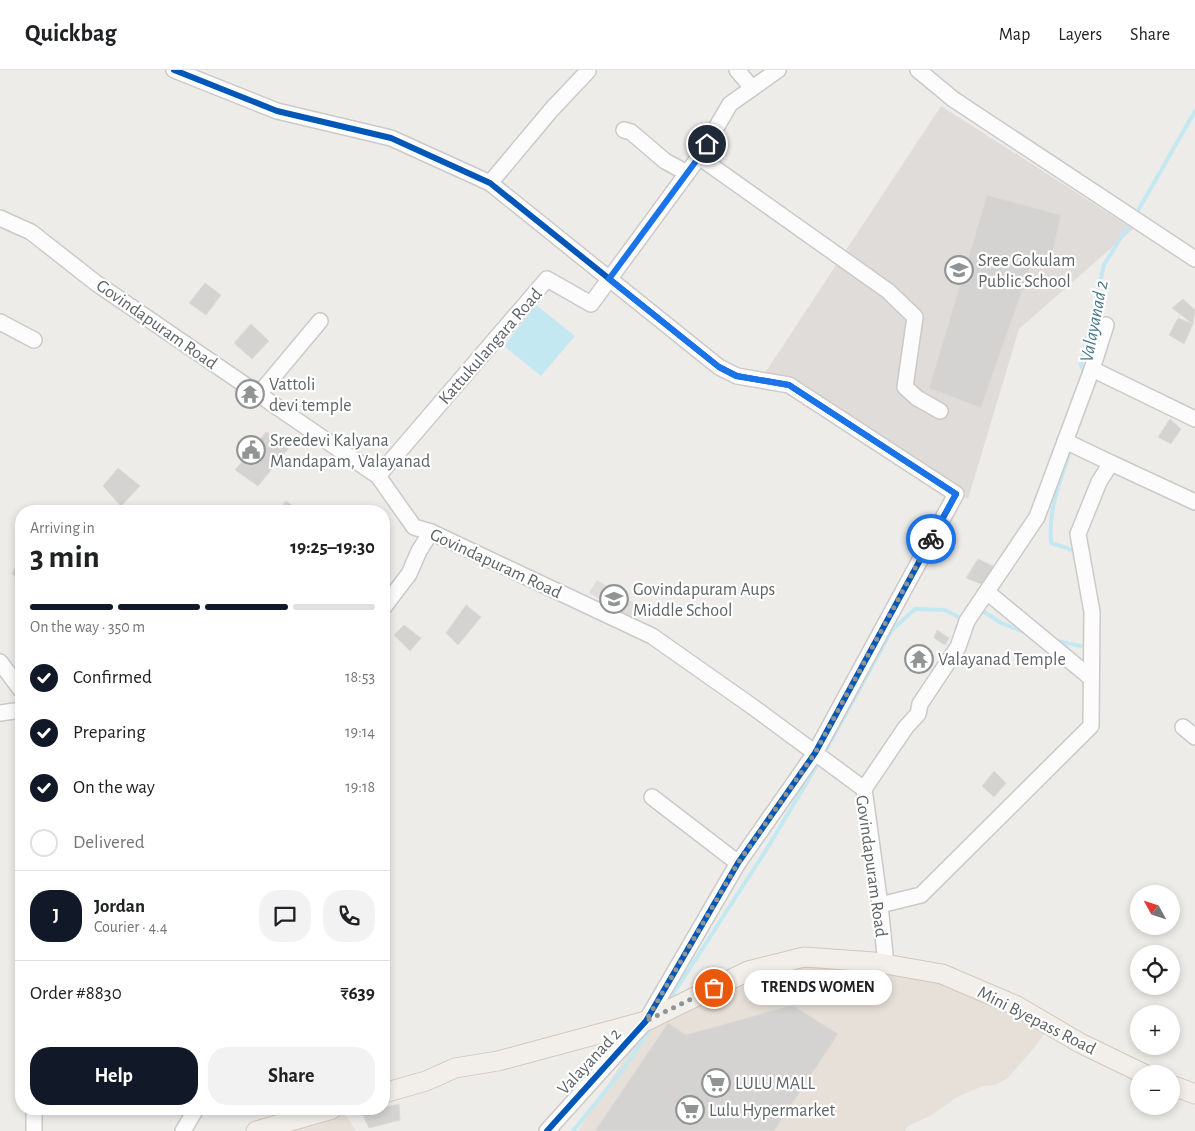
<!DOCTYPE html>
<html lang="en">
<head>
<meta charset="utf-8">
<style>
  :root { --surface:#fff; --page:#f2f2f2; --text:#202124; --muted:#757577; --line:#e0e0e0; --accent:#111827 }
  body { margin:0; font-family:"Alegreya Sans",sans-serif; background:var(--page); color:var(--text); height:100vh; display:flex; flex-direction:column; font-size:19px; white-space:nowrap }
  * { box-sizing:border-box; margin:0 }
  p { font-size:16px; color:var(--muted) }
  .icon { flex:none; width:28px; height:28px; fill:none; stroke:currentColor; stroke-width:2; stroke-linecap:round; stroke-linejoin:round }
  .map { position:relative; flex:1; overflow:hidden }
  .panel { position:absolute; left:15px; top:435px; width:375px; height:610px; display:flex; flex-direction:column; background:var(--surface); border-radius:20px; box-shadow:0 2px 8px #0003 }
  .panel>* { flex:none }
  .needle { width:32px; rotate:310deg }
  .fabs { position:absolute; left:1130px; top:815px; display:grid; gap:10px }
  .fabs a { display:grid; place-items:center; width:50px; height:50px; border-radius:50%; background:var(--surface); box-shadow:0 2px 8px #0003; font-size:25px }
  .pin { position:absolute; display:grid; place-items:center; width:42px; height:42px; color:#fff; margin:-21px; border:2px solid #fff; border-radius:50%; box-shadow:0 1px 5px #0007 }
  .courier { position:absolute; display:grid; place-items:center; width:50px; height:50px; margin:-25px; border:4px solid #1a73e8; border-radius:50%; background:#fff; color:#222; box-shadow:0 1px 6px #0007 }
  .bubble { position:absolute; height:35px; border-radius:18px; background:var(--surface); box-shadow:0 2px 8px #0003; font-size:16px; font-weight:700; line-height:35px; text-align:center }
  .headline em { font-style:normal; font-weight:700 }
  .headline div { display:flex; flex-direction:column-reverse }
  .headline { display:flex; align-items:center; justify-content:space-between; height:85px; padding:0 15px }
  h1 { font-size:32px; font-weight:700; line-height:38px }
  .bar { display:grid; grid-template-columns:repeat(4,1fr); gap:8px 5px; align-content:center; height:60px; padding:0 15px }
  .bar i { height:6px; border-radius:4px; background:var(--line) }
  .bar .current { background:var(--accent) }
  .bar p { grid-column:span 4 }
  .line { display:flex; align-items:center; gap:12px; padding:0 15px; border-top:1px solid var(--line) }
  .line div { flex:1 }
  .round { display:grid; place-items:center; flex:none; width:52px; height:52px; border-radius:20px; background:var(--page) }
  ol { padding:0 15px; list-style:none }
  li { display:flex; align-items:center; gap:15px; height:55px }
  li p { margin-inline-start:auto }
  li .icon { padding:5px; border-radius:50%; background:var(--accent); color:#fff; stroke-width:4 }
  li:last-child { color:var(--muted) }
  li i { width:28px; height:28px; border:2px solid var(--line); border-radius:50% }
  .primary-button { display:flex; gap:10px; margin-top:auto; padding:10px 15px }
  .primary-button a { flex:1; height:58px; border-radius:20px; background:var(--accent); color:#fff; font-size:20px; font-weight:700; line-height:58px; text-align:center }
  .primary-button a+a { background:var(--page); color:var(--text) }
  header { display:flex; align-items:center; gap:30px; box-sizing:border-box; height:70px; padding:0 25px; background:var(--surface); border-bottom:1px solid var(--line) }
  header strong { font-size:24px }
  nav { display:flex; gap:28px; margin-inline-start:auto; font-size:18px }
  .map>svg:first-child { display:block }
  .commercial { fill:#e6e0d8 }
  .education { fill:#dfdcd9 }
  .water { fill:#c4e8f1 }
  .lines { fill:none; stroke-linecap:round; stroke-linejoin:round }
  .stream { stroke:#c4e8f1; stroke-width:4 }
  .building { fill:#d5d3d2; stroke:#dddbd8 }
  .minor-casing { stroke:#cbcac9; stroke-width:18 }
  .major-casing { stroke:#d2c7bb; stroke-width:21 }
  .minor { stroke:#fcfcfc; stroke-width:15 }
  .major { stroke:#f2efea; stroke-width:19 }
  .cycleway-casing { stroke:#fff; stroke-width:9 }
  .cycleway { stroke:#0057b8; stroke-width:6 }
  .done { stroke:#919494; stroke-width:5; stroke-dasharray:0 9 }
  .route { stroke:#1a73e8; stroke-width:6 }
  .labels { text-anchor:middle; stroke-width:4.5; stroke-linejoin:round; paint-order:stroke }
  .poi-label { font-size:18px; fill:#5f6466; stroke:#fff; text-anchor:start }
  .street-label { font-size:18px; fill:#5f6466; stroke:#fff }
  .water-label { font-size:19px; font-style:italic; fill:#46788d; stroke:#fff }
</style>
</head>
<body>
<header>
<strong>Quickbag</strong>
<nav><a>Map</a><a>Layers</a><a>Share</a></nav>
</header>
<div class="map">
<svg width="1195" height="1061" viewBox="0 0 1195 1061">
  <rect width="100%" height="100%" fill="#eeece9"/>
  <g class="commercial">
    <path d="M792,896L874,897L932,911L968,921L1045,963L1034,978L1008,1008L995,1015L983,1016L957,1027L932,1045L908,1056L905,1061H578L645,957L727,919Z"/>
    <path d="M342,1040L356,1061H272Z"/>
  </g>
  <g class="education">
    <path d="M941,36L1133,159L1019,259L968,429L763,306Z"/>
    <path d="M597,510L637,535L630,547L589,523Z"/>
  </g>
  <path class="water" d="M536,235L575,266L541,306L504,276Z"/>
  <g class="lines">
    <g class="stream">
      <path d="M1139,139L1195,41"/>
      <path d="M1085,303L1081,295L1104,195L1128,156"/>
      <path d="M1071,377C1061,411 1048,437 1051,473L1067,478L1078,484"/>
      <path d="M980,539L1001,553L1027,563"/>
      <path d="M1053,570L1085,577"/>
      <path d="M827,678L892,560L915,539L945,540L964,550"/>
      <path d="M670,929L768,777L816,697"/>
      <path d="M573,1061L625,997L650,959"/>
    </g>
  </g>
  <g class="building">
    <path d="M987,125L1061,145L1052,186L1035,184L981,338L929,318Z"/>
    <path d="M205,213L221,225L206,245L189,233Z"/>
    <path d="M1183,229L1195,240L1193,254L1172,238Z"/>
    <path d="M1178,248L1193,254L1184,274L1169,265Z"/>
    <path d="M251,254L269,271L252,289L234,273Z"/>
    <path d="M1170,349L1181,359L1171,374L1158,367Z"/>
    <path d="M266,362L290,377L258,416L235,400Z"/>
    <path d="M118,398L140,416L121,436L103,416Z"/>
    <path d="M286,431L300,441H278Z"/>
    <path d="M20,487L21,488V511L12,504Z"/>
    <path d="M978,489L997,498L984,515L966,508Z"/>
    <path d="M466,535L481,547L458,575L446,563Z"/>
    <path d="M404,555L421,568L410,581L394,565Z"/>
    <path d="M937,560L949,568L945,575L934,568Z"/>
    <path d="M918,582L934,591L924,603L910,595Z"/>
    <path d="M994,701L1006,713L994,727L982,716Z"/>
    <path d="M789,936H794L838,964L774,1061H595L668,953L686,965Z"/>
    <path d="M399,1034L400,1050L369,1058L362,1043Z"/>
  </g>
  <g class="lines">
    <defs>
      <g id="minor">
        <path d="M174,0L277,41L391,68L490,113L719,297L737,306L789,315L956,424L815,683L738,793L646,951L547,1061"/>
        <path d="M737,0L752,18"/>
        <path d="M918,0L953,29L1195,189"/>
        <path d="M624,60L631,62L665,91L687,103"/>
        <path d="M699,87L888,221L915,247L905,317L917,328L940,341"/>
        <path d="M490,113L552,39L588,1"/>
        <path d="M0,148L31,162L96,213L378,406L414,457L431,462L652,566L753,637L864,719L880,835L886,895"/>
        <path d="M0,252L34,270"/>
        <path d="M1092,299L1195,349"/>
        <path d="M259,324L320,251"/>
        <path d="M1065,371L1111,393"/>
        <path d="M378,406L547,209L591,234L699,87L730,34L778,0"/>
        <path d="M987,522L1091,608"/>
        <path d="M384,537L409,504L419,481L431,462"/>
        <path d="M0,592L21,620"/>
        <path d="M0,643L21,640"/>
        <path d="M1183,657L1195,667"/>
        <path d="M864,719L906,657L918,644L920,634L958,577L967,551L1037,447L1092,299L1106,255"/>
        <path d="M652,727L738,793"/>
        <path d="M880,835L921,825L1091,656L1092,542L1078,464L1099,412L1111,393L1195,432"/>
        <path d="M34,1039V1061"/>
        <path d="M183,1061L196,1039"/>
      </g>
      <g id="major">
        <path d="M1171,1015L1195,1024"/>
        <path d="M384,1023L426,1011L455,998L498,991L646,951L748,901L804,887L874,892L942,904L1017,936L1080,973L1144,1004"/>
        <path d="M256,1061L332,1039"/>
      </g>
    </defs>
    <use href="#minor" class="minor-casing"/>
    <use href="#major" class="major-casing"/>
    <use href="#minor" class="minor"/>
    <use href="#major" class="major"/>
    <defs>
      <path id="cycleway" d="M174,0L277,41L391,68L490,113L719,297L737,306L789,315L956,424L815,683L738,793L646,951L547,1061"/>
    </defs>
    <use href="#cycleway" class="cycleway-casing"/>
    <use href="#cycleway" class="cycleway"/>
  </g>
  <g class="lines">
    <path class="done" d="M714,918L646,951L738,793L815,683L931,469"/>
    <path class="route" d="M707,74L699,87L609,209L719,297L736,306L789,315L956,424L931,469"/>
  </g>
  <defs>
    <symbol id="school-ring" viewBox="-11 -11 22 22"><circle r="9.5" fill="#fff" stroke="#919494" stroke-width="1.5"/><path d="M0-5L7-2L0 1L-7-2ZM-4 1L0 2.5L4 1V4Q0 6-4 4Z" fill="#919494"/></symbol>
    <symbol id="temple-ring" viewBox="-11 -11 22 22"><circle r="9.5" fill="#fff" stroke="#919494" stroke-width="1.5"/><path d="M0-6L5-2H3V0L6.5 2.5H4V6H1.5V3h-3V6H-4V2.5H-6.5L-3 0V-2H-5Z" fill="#919494"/></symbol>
    <symbol id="civic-ring" viewBox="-11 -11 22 22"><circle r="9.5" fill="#fff" stroke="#919494" stroke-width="1.5"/><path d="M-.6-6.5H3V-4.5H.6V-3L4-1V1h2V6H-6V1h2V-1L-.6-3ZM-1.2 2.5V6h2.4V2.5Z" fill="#919494"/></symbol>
    <symbol id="supermarket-ring" viewBox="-11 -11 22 22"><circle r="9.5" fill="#fff" stroke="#919494" stroke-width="1.5"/><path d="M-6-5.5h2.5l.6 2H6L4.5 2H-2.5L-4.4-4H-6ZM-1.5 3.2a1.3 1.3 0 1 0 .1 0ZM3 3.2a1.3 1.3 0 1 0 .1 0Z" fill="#919494"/></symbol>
  </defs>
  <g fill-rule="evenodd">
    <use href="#school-ring" x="943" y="184" width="32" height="32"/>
    <use href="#temple-ring" x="234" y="308" width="32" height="32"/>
    <use href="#civic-ring" x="235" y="364" width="32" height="32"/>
    <use href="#school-ring" x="598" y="513" width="32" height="32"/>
    <use href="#temple-ring" x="903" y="573" width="32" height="32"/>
    <use href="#supermarket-ring" x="700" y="997" width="32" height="32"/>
    <use href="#supermarket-ring" x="674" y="1024" width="32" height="32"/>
  </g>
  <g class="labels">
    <g class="poi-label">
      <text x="978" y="196">Sree Gokulam<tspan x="978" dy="21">Public School</tspan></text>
      <text x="269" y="320">Vattoli<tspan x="269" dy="21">devi temple</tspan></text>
      <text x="270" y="376">Sreedevi Kalyana<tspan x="270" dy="21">Mandapam, Valayanad</tspan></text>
      <text x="633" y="525">Govindapuram Aups<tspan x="633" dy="21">Middle School</tspan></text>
      <text x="938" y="595">Valayanad Temple</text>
      <text x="735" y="1019">LULU MALL</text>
      <text x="709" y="1046">Lulu Hypermarket</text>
    </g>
    <g class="street-label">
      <text transform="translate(157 254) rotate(35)" y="6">Govindapuram Road</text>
      <text transform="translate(490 276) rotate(-49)" y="6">Kattukulangara Road</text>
      <text transform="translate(496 493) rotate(25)" y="6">Govindapuram Road</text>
      <text transform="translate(872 796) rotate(82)" y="6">Govindapuram Road</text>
      <text transform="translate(1037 950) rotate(27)" y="6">Mini Byepass Road</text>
      <text transform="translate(589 991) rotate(-47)" y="6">Valayanad 2</text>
    </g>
    <g class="water-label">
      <text transform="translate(1093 251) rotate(-79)" y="7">Valayanad 2</text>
    </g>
  </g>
</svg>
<div class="fabs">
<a><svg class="needle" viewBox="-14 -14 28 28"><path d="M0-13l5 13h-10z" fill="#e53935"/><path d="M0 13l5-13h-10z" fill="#757577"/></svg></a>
<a><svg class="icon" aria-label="locate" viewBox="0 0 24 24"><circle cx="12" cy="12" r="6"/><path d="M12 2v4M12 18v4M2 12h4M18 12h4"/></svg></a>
<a>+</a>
<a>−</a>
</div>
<div class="pin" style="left:714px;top:918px;background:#ea580c"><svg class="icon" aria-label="bag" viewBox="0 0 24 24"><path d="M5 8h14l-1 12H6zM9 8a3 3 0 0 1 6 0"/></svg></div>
<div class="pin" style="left:707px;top:74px;background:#1f2937"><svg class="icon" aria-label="home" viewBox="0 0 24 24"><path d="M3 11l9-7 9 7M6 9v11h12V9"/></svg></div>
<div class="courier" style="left:931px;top:469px"><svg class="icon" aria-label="bike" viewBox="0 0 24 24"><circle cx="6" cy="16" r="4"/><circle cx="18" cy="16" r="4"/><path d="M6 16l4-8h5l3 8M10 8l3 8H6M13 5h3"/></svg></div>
<div class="bubble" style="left:744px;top:900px;width:148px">TRENDS WOMEN</div>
<section class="panel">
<div class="headline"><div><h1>3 min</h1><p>Arriving in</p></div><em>19:25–19:30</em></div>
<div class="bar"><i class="current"></i><i class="current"></i><i class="current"></i><i></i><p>On the way · 350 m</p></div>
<ol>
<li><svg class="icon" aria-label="check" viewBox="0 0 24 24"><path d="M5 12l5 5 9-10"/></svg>Confirmed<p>18:53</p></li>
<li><svg class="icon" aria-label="check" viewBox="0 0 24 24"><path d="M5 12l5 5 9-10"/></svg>Preparing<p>19:14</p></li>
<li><svg class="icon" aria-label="check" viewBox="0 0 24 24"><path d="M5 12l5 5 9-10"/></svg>On the way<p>19:18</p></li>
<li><i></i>Delivered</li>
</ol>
<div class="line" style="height:90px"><b class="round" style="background:var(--accent);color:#fff">J</b><div><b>Jordan</b><p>Courier · 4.4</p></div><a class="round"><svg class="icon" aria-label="chat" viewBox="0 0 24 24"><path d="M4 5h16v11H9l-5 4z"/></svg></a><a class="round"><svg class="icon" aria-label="phone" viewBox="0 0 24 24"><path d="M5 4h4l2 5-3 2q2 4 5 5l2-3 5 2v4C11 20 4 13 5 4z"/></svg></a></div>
<div class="line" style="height:65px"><div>Order #8830</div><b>₹639</b></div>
<div class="primary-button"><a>Help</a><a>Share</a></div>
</section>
</div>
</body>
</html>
